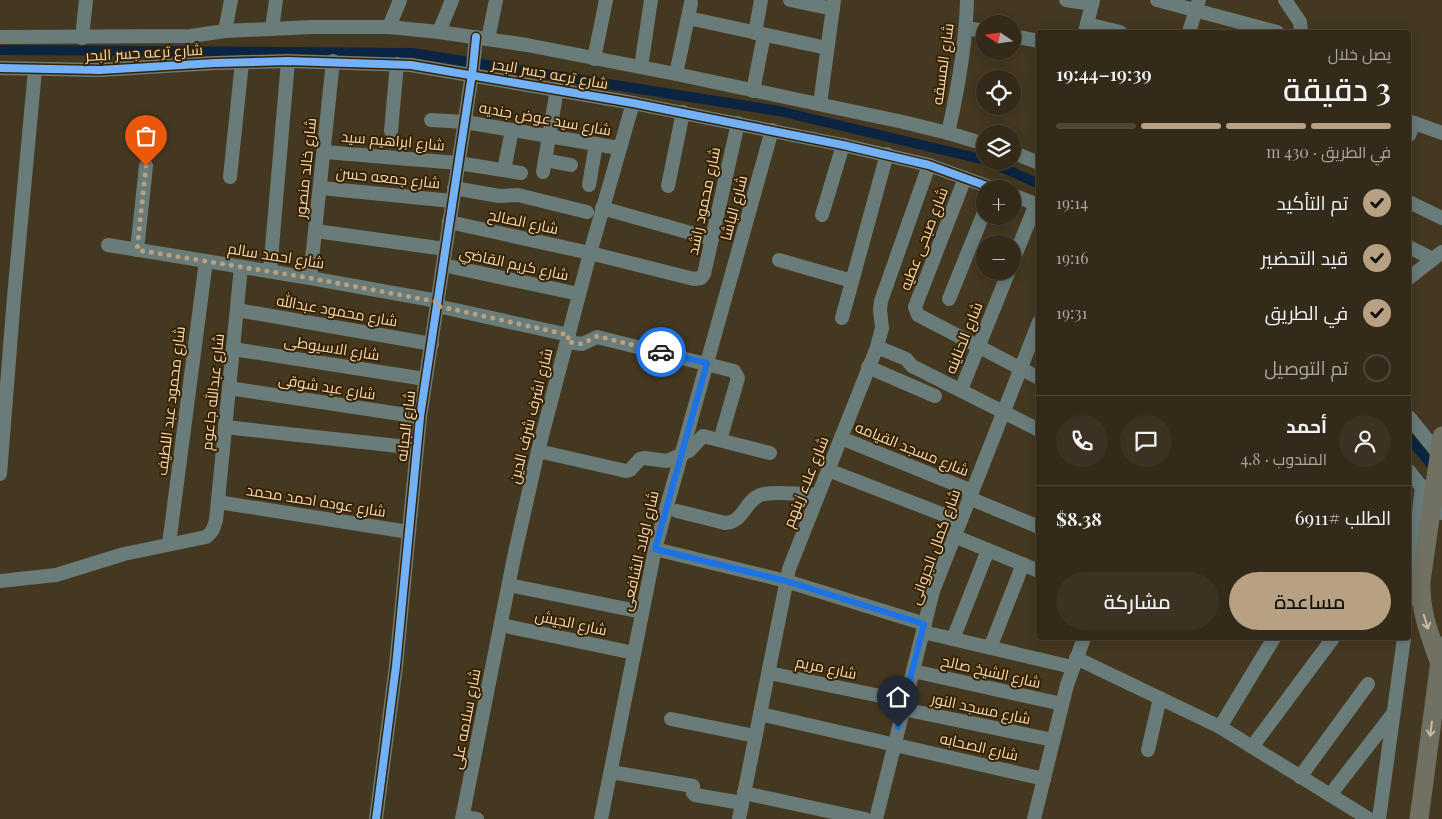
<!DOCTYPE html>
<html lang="ar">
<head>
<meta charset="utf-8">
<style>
  :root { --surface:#342a19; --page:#3c3222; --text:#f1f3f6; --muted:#a9a7a2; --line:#4e4638; --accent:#b7a182 }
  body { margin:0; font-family:"Playfair Display",Cairo,serif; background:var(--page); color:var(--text); direction:rtl; height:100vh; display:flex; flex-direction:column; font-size:19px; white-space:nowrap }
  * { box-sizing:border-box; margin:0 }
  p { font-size:16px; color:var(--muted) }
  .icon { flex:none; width:28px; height:28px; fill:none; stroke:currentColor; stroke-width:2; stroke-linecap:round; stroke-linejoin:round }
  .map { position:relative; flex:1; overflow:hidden; direction:ltr }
  .sheet { position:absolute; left:1036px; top:30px; width:375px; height:610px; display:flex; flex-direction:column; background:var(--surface); border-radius:5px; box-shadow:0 2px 12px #0003,0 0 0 1px var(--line); direction:rtl }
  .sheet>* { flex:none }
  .needle { width:32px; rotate:283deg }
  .tools { position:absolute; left:976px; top:15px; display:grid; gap:10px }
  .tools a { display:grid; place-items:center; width:45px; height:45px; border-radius:50%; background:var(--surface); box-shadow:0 2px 12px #0003,0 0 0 1px var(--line); font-size:25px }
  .pin { position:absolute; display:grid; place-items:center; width:42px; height:42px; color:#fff; margin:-51px -21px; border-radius:50% 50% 50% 0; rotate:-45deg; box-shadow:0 0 5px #0007 }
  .pin .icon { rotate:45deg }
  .courier { position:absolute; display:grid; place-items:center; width:50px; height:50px; margin:-25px; border:4px solid #1a73e8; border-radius:50%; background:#fff; color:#222; box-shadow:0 1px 6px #0007 }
  .head em { font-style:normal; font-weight:600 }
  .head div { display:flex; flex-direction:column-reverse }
  .head { display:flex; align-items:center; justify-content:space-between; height:85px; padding:0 20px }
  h1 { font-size:32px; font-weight:600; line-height:38px }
  .bar { display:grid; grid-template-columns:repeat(4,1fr); gap:8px 5px; align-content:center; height:60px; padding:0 20px }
  .bar i { height:6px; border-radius:4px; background:var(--line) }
  .bar .active { background:var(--accent) }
  .bar p { grid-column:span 4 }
  .line { display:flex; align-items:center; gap:12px; padding:0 20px; border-top:1px solid var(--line) }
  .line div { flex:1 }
  .round { display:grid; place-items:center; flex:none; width:52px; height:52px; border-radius:26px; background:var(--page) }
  ol { padding:0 20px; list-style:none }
  li { display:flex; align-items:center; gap:15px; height:55px }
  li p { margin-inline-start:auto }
  li .icon { padding:5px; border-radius:50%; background:var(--accent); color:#111; stroke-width:4 }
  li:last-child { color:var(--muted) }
  li i { width:28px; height:28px; border:2px solid var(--line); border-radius:50% }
  .action { display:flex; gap:10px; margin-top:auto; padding:10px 20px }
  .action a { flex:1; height:58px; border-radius:30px; background:var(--accent); color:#111; font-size:20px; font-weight:600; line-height:58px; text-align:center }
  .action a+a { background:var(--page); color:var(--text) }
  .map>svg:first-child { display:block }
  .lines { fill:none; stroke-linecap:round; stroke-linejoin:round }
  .canal { stroke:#0a2442; stroke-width:10 }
  .minor { stroke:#697c79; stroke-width:14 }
  .highway { stroke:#707063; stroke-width:19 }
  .highway-bridge { stroke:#707063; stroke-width:19 }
  .cycleway-casing { stroke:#362202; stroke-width:11 }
  .cycleway { stroke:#73b2f8; stroke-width:8 }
  .oneway { stroke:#ccba9e }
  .done { stroke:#b7a182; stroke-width:5; stroke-dasharray:0 9 }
  .route { stroke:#1a73e8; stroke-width:6 }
  .labels { text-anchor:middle; stroke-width:4; stroke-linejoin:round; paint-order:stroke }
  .street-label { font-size:15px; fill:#f4dab7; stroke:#362202 }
</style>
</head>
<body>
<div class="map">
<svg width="1442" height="819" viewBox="0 0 1442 819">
  <rect width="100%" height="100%" fill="#453821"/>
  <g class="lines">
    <g class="canal">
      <path d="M0,50L412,53L779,111L985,160"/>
      <path d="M988,161L1039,184"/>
      <path d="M1409,438L1437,471"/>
    </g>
    <g class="minor">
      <path d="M790,0L833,9"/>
      <path d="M1066,0L1092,4"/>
      <path d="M1157,0L1277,32"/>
      <path d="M1285,0L1300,22L1301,32"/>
      <path d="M688,18L827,48"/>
      <path d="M1087,24L1120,32"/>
      <path d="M389,27L400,0"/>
      <path d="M966,28L985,31"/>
      <path d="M272,29L276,0"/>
      <path d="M225,31L231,0"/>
      <path d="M439,32L452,0"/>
      <path d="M1085,32L1093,0"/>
      <path d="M1189,32L1199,0"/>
      <path d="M755,33L761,0"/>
      <path d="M1012,36L1039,41"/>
      <path d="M0,37L191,36L225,31L312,27H389L439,32L527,45L676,74L903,122L948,133L985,144"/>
      <path d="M82,38L86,0"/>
      <path d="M488,39L496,0"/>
      <path d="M594,59L606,0"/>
      <path d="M641,67L651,0"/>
      <path d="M0,68L100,70L215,63L288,61L411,65L633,103L843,145L929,165L995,189"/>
      <path d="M676,74L691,3"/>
      <path d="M753,91L764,35"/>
      <path d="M820,104L834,0"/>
      <path d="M431,120L465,122L619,148"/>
      <path d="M1409,121L1442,133"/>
      <path d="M391,131L397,64"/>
      <path d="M948,133C958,89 966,45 967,0"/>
      <path d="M1409,135L1414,123"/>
      <path d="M325,152L458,163L521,173"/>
      <path d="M1012,152L1039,163"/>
      <path d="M545,160L571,165"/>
      <path d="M504,170L512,130"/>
      <path d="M543,172L557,89"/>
      <path d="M230,177L242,62"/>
      <path d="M965,178L915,307L918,315L1039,378"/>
      <path d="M589,185L596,144"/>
      <path d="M668,186L683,112"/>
      <path d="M321,188L452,201"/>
      <path d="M454,188L499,196L518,195L587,212"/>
      <path d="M1012,195L1039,205"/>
      <path d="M1409,202L1442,218"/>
      <path d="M602,208L712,239"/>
      <path d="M822,215L843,145"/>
      <path d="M449,222L590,253L694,279L701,278L704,274L738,123"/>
      <path d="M316,231L445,249"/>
      <path d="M108,245L310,278L438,301"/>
      <path d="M1409,247L1433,259"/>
      <path d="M137,250L146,166"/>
      <path d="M779,260L852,281"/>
      <path d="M1012,263L1036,204"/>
      <path d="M443,265L579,294"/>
      <path d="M270,271L288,61"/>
      <path d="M310,278L333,61"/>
      <path d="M1409,278L1442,252"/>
      <path d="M949,299L985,210"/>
      <path d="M437,306L569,335"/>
      <path d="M237,310L432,344"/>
      <path d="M842,318L887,154"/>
      <path d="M567,342L582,344L597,337L734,371L738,378L720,440"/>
      <path d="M877,347L906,359L912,366L1039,430"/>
      <path d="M233,349L425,379"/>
      <path d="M868,367L935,396"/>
      <path d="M229,388L420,417"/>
      <path d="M961,390L1009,271"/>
      <path d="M1409,417L1442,458"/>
      <path d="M225,427L417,448"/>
      <path d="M841,438L972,491"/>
      <path d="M538,451L626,471L630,470L640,459L644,458L667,461L689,451L703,436L770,453"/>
      <path d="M828,470L960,521"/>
      <path d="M1409,471L1442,513"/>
      <path d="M0,474L14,297L35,70"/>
      <path d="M969,498L1039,527"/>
      <path d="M218,502L409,532"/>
      <path d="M677,511L725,523C744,522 744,502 760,495C771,491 805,494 818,495"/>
      <path d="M954,536L1039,571"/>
      <path d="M169,544L206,261"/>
      <path d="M655,549L786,581L925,624"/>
      <path d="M0,581L56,575L124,554L206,537C213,532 214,527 216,520L241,267"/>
      <path d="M509,585L642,612"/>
      <path d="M1409,599L1422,486"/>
      <path d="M501,625L634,653"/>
      <path d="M923,632L1072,667"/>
      <path d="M953,639L988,550"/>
      <path d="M990,648L1023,564"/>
      <path d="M1076,658L1220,727L1369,819"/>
      <path d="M913,671L1062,704"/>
      <path d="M769,673L905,701"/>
      <path d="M903,709L1053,740"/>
      <path d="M760,714L1044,779"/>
      <path d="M671,719L755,736"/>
      <path d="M1220,727L1274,638"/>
      <path d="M1252,747L1333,638"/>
      <path d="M1148,750L1160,698"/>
      <path d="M611,772L693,786V793L695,795L742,803"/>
      <path d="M1300,777L1368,684"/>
      <path d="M744,793L865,819"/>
      <path d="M1330,795L1392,715"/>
      <path d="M463,817L477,819"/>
      <path d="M376,819L396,666L420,417L473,67L476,37"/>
      <path d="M462,819L514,557L538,451L590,253L633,103"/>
      <path d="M601,819L655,549L772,130"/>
      <path d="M739,819L789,569L877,347L882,328L880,310L881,301L929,165"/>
      <path d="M876,819L933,591L1039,322"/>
      <path d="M1034,819L1067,685L1084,638"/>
      <path d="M1379,819L1404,638"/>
    </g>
    <path class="highway" d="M1419,819L1442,646"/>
    <path class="highway-bridge" d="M1439,661C1429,633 1420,611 1421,581L1442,436"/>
    <defs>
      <g id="cycleway">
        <path d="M0,68L100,70L215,63L288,61L411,65L633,103L843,145L929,165L995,189"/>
        <path d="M376,819L396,666L420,417L473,67L476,37"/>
      </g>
    </defs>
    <use href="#cycleway" class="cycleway-casing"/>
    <use href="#cycleway" class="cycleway"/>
  </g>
  <defs><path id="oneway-shaft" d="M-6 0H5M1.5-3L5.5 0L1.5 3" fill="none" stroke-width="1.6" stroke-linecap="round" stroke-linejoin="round" transform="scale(1.25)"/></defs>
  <g class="oneway">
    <use href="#oneway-shaft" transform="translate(1426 622) rotate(73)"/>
    <use href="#oneway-shaft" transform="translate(1431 729) rotate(97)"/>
  </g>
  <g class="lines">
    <path class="done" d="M146,166L137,250L310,278L438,302V306L569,335L567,342L582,344L597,336L661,352"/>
    <path class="route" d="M661,352L707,363L655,549L786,581L924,624L898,727"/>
  </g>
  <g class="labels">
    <g class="street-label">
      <text transform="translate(144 53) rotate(-3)" y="5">شارع ترعه جسر البحر</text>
      <text transform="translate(943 64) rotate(-82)" y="5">شارع المسقه</text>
      <text transform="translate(550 74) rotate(10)" y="5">شارع ترعه جسر البحر</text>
      <text transform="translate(545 119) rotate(10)" y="5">شارع سيد عوض جنديه</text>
      <text transform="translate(393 141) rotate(5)" y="5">شارع ابراهيم سيد</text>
      <text transform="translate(306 168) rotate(-84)" y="5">شارع خالد منصور</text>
      <text transform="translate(388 178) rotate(6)" y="5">شارع جمعه حسن</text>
      <text transform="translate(704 201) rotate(-78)" y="5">شارع محمود راشد</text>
      <text transform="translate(734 208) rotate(-75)" y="5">شارع الباشا</text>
      <text transform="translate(523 222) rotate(12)" y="5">شارع الصالح</text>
      <text transform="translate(924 239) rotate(-69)" y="5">شارع صبحى عطيه</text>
      <text transform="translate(276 256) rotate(9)" y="5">شارع احمد سالم</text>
      <text transform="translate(514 264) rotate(12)" y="5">شارع كريم القاضي</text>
      <text transform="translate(337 311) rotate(10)" y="5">شارع محمود عبدالله</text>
      <text transform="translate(964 338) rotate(-68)" y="5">شارع الحناينه</text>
      <text transform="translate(332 348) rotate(9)" y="5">شارع الاسيوطى</text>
      <text transform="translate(327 387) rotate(9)" y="5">شارع عيد شوقى</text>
      <text transform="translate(213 392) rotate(-84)" y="5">شارع عبدالله جاعوم</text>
      <text transform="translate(171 401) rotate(-83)" y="5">شارع محمود عبد اللطيف</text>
      <text transform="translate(531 416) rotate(-76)" y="5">شارع اشرف شرف الدين</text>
      <text transform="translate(406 426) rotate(-83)" y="5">شارع الجبانه</text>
      <text transform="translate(912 449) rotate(22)" y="5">شارع مسجد القيامه</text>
      <text transform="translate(806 482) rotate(-68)" y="5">شارع علاء زينهم</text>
      <text transform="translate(316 501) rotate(9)" y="5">شارع عوده احمد محمد</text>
      <text transform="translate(935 547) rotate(-70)" y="5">شارع كمال الجروانى</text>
      <text transform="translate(640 551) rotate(-77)" y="5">شارع اولاد الشافعى</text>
      <text transform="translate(571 623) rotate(12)" y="5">شارع الجيش</text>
      <text transform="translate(826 668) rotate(12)" y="5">شارع مريم</text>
      <text transform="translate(991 672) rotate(13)" y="5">شارع الشيخ صالح</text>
      <text transform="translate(981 709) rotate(12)" y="5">شارع مسجد النور</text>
      <text transform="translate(466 719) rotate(-79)" y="5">شارع سلامه على</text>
      <text transform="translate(979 747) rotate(13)" y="5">شارع الصحابه</text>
    </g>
  </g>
</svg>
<div class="tools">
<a><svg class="needle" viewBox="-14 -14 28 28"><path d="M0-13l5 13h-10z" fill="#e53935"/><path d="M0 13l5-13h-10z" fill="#a9a7a2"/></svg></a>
<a><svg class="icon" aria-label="locate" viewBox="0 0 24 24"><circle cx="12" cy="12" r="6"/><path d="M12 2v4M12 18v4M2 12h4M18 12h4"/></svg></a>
<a><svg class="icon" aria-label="layers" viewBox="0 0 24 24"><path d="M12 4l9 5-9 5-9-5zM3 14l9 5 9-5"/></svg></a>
<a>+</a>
<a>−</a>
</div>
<div class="pin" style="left:146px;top:166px;background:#ea580c"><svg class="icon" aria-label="bag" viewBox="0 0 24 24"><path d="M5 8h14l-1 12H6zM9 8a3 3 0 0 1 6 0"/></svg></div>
<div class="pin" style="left:898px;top:727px;background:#1f2937"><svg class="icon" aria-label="home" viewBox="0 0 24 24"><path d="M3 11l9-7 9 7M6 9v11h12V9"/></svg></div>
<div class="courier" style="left:661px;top:352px"><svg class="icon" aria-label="car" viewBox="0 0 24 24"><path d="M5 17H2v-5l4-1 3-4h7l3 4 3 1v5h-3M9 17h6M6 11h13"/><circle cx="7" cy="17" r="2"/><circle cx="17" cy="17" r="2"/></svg></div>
<section class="sheet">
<div class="head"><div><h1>3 دقيقة</h1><p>يصل خلال</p></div><em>19:39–19:44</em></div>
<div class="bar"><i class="active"></i><i class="active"></i><i class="active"></i><i></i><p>في الطريق · 430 m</p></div>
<ol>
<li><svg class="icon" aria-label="check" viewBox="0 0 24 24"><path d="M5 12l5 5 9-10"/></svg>تم التأكيد<p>19:14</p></li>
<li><svg class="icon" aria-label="check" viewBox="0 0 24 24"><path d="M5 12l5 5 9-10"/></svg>قيد التحضير<p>19:16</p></li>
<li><svg class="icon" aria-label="check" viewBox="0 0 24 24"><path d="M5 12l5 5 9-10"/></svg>في الطريق<p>19:31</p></li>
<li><i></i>تم التوصيل</li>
</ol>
<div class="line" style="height:90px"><a class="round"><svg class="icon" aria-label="person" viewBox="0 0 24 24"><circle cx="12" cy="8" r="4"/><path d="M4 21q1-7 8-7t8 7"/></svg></a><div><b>أحمد</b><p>المندوب · 4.8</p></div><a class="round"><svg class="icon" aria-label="chat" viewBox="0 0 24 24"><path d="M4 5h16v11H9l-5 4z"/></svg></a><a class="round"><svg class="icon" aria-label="phone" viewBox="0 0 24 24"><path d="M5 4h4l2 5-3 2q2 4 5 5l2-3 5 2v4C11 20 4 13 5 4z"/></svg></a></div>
<div class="line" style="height:65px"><div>الطلب #6911</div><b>$8.38</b></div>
<div class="action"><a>مساعدة</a><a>مشاركة</a></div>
</section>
</div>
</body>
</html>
